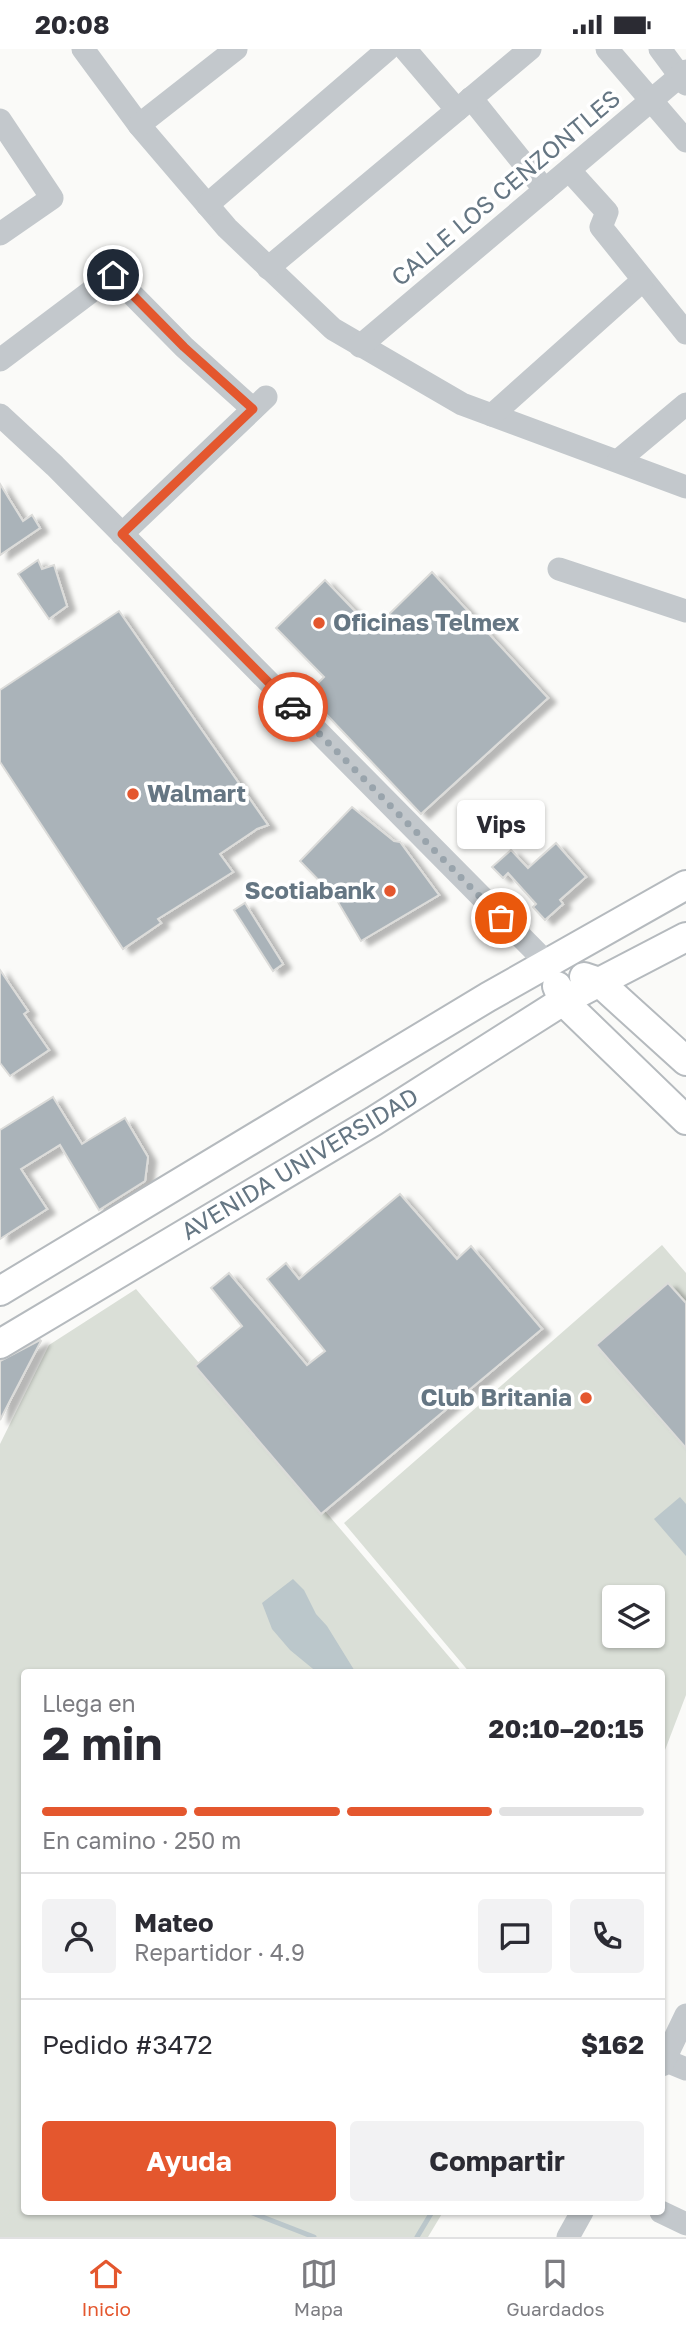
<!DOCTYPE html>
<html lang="es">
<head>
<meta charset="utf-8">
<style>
  :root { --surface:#fff; --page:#f2f2f3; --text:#2b2b33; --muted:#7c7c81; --line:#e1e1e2; --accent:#e4572e }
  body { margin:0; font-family:"Golos Text",sans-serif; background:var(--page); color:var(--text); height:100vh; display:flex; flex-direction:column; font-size:26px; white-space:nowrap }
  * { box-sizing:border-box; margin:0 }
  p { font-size:23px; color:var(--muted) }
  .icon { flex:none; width:38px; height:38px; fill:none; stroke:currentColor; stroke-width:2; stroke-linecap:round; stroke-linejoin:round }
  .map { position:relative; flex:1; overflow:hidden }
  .details { position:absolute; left:21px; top:1620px; width:644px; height:546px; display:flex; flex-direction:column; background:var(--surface); border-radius:7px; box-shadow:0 2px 5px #0004 }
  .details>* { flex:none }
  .tools { position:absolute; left:602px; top:1536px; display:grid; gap:14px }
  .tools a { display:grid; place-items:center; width:63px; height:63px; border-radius:7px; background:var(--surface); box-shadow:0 2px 5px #0004; font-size:35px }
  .pin { position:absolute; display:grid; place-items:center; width:60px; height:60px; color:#fff; margin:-30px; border:4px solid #fff; border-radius:50%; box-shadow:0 2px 7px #0007 }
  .courier { position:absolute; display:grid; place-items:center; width:70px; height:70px; margin:-35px; border:5px solid #e4572e; border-radius:50%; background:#fff; color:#222; box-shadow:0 2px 9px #0007 }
  .bubble { position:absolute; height:49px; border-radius:7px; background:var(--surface); box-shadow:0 2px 5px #0004; font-size:23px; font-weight:700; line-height:49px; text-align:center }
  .summary em { font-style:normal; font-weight:700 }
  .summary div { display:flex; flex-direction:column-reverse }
  .summary { display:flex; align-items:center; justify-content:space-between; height:119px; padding:0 21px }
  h1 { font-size:46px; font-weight:700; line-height:52px }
  .bar { display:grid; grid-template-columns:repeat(4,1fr); gap:10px 7px; align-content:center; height:84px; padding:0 21px }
  .bar i { height:9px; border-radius:5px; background:var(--line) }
  .bar .current { background:var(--accent) }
  .bar p { grid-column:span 4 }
  .line { display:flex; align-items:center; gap:18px; padding:0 21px; border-top:2px solid var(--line) }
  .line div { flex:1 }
  .round { display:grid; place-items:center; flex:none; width:74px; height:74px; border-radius:7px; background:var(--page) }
  .button { display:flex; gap:14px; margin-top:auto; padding:14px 21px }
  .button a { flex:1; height:80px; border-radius:7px; background:var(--accent); color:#fff; font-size:28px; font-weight:700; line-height:80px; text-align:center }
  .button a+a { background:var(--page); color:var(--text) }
  .status { display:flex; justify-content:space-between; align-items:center; height:49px; padding:0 35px; background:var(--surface); direction:ltr }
  .status svg { height:19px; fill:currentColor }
  .menu { display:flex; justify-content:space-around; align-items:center; height:98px; border-top:2px solid var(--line); background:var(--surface); font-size:19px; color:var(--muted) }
  .menu a { display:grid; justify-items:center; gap:4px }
  .menu .current { color:var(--accent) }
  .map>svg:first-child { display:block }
  .green { fill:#dadfd7; fill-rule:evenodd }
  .water { fill:#bbc7cb }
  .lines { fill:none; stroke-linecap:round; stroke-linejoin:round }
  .stream { stroke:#bbc7cb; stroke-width:5 }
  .building { fill:#aab3b9; stroke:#dcdcda; stroke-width:2; filter:url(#shadow) }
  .major-casing { stroke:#b5babe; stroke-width:32 }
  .minor { stroke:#c3c8cc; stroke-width:23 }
  .major { stroke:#fff; stroke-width:28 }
  .done { stroke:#99a4ac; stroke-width:7; stroke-dasharray:0 12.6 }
  .route { stroke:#e4572e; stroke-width:9 }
  .poi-dot { fill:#e4572e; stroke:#fff; stroke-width:2.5 }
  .labels { text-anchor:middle; stroke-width:7; stroke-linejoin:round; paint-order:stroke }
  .street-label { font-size:24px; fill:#657683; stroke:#fff }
  .poi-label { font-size:24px; font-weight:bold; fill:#657683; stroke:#fff; text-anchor:start }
</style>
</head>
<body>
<div class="status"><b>20:08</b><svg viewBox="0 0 49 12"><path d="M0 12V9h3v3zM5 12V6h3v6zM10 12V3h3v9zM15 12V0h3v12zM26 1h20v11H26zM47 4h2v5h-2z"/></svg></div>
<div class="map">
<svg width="686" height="2188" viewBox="0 0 686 2188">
  <defs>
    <filter id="shadow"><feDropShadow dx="8" dy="4.5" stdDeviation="2" flood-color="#0004"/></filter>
  </defs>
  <rect width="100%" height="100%" fill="#fafaf8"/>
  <g class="green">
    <path d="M662,1196L686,1224V1646L662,1709V1624H470L344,1474ZM614,1549H653V1587H614Z"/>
    <path d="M136,1240L463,1624H24V2163H443L428,2188H0V1395L49,1296Z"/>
  </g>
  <g class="water">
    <path d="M680,1448L686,1455V1507L654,1470Z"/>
    <path d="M293,1530L304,1541L316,1565L327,1577L356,1624H318L290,1601L272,1580L262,1554Z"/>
  </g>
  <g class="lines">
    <g class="stream">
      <path d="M250,2163L314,2188"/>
      <path d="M417,2188L432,2163"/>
    </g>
  </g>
  <g class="building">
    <path d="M0,435L23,472L32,466L40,479L0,506Z"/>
    <path d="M38,511L42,520L54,516L67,557L49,570L18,525Z"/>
    <path d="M432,523L548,649L421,765L307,645L324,628L276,579L325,531L373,581Z"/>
    <path d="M119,562L268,776L257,780L220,805L233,823L158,870L161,874L123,900L0,713V641Z"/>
    <path d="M352,758L394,792L400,793L439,846L361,892L335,848L300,812Z"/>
    <path d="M556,794L586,828L560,851L563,855L545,871L533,858L536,855L508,824L503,829L492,818L511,801L528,819Z"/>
    <path d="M245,854L283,915L273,922L234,861Z"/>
    <path d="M0,921L28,962L24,965L49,1001L10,1027L0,1014Z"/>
    <path d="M53,1048L82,1095L125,1069L148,1108L145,1132L99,1161L60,1096L21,1120L47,1160L0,1190V1081Z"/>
    <path d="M400,1145L457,1210L471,1197L542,1280L321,1465L195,1317L242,1277L211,1239L229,1224L307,1316L325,1302L267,1230L286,1214L299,1230Z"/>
    <path d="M668,1234L686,1254V1399L596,1296Z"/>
    <path d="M40,1291L41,1292L0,1371V1312Z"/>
  </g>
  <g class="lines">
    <defs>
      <g id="major">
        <path d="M584,928L599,933L686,1012"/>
        <path d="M557,937L563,952L686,1071"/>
        <path d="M0,1242L488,948L686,836"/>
        <path d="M0,1295L374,1072L563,952L686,888"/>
      </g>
    </defs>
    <use href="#major" class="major-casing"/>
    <g class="minor">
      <path d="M83,0L139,76L227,179L333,280L462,355L686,438"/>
      <path d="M405,0L457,61"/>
      <path d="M607,0L686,92"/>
      <path d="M660,0L686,35"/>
      <path d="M471,49L545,141"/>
      <path d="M0,71L52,149L0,185"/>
      <path d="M139,76L236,0"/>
      <path d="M569,121L607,163L601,178L686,284"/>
      <path d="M207,156L388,0"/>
      <path d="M268,219L530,0"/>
      <path d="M360,297L686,22"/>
      <path d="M0,311L113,226L184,298L253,360"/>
      <path d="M0,366L55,417L548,915"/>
      <path d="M492,366L642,232"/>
      <path d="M619,411L686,355"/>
      <path d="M122,485L266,348"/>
      <path d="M559,520L686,562"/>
      <path d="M664,2011L686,2020"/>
      <path d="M662,2016L686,1966"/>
      <path d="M661,2163L686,2175"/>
      <path d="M568,2188L582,2163"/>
    </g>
    <use href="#major" class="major"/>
  </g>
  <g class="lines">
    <path class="done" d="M293,658L501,869"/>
    <path class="route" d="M113,226L184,298L253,360L122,485L293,658"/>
  </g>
  <g class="poi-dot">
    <circle cx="319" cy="574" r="7"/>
    <circle cx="133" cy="745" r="7"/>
    <circle cx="390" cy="842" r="7"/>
    <circle cx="586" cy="1349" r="7"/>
  </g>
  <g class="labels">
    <g class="street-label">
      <text transform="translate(506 139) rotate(-40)" y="8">CALLE LOS CENZONTLES</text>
      <text transform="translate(300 1115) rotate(-31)" y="8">AVENIDA UNIVERSIDAD</text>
    </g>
    <g class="poi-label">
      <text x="333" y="582">Oficinas Telmex</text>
      <text x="147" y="753">Walmart</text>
      <text x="376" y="850" text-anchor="end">Scotiabank</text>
      <text x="572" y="1357" text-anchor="end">Club Britania</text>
    </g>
  </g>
</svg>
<div class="tools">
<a><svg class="icon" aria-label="layers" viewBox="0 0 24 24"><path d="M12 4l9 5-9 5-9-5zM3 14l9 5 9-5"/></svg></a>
</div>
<div class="pin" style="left:501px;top:869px;background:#ea580c"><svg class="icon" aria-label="bag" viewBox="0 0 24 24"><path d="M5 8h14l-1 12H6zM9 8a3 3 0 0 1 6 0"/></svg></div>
<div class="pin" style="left:113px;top:226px;background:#1f2937"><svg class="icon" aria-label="home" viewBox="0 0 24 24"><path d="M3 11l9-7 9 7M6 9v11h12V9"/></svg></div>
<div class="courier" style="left:293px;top:658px"><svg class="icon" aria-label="car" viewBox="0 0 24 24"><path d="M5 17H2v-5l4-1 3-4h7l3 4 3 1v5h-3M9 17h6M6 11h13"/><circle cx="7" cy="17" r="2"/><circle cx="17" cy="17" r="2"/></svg></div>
<div class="bubble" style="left:457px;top:751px;width:88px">Vips</div>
<section class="details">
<div class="summary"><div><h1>2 min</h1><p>Llega en</p></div><em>20:10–20:15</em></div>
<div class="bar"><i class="current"></i><i class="current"></i><i class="current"></i><i></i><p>En camino · 250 m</p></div>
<div class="line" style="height:126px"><a class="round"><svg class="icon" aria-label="person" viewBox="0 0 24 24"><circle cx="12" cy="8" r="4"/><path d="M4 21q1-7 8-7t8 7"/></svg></a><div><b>Mateo</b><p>Repartidor · 4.9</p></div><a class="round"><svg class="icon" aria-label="chat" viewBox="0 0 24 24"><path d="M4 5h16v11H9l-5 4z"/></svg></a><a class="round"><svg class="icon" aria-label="phone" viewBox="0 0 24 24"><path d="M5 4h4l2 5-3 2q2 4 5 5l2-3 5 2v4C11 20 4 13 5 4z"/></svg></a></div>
<div class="line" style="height:91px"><div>Pedido #3472</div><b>$162</b></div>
<div class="button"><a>Ayuda</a><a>Compartir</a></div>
</section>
</div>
<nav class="menu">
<a class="current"><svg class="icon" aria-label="home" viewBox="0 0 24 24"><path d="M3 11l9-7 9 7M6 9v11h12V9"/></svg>Inicio</a>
<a><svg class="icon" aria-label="map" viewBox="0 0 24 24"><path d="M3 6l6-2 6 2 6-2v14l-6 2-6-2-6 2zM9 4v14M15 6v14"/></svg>Mapa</a>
<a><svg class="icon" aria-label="saved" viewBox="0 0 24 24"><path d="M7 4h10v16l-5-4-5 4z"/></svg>Guardados</a>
</nav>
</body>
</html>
